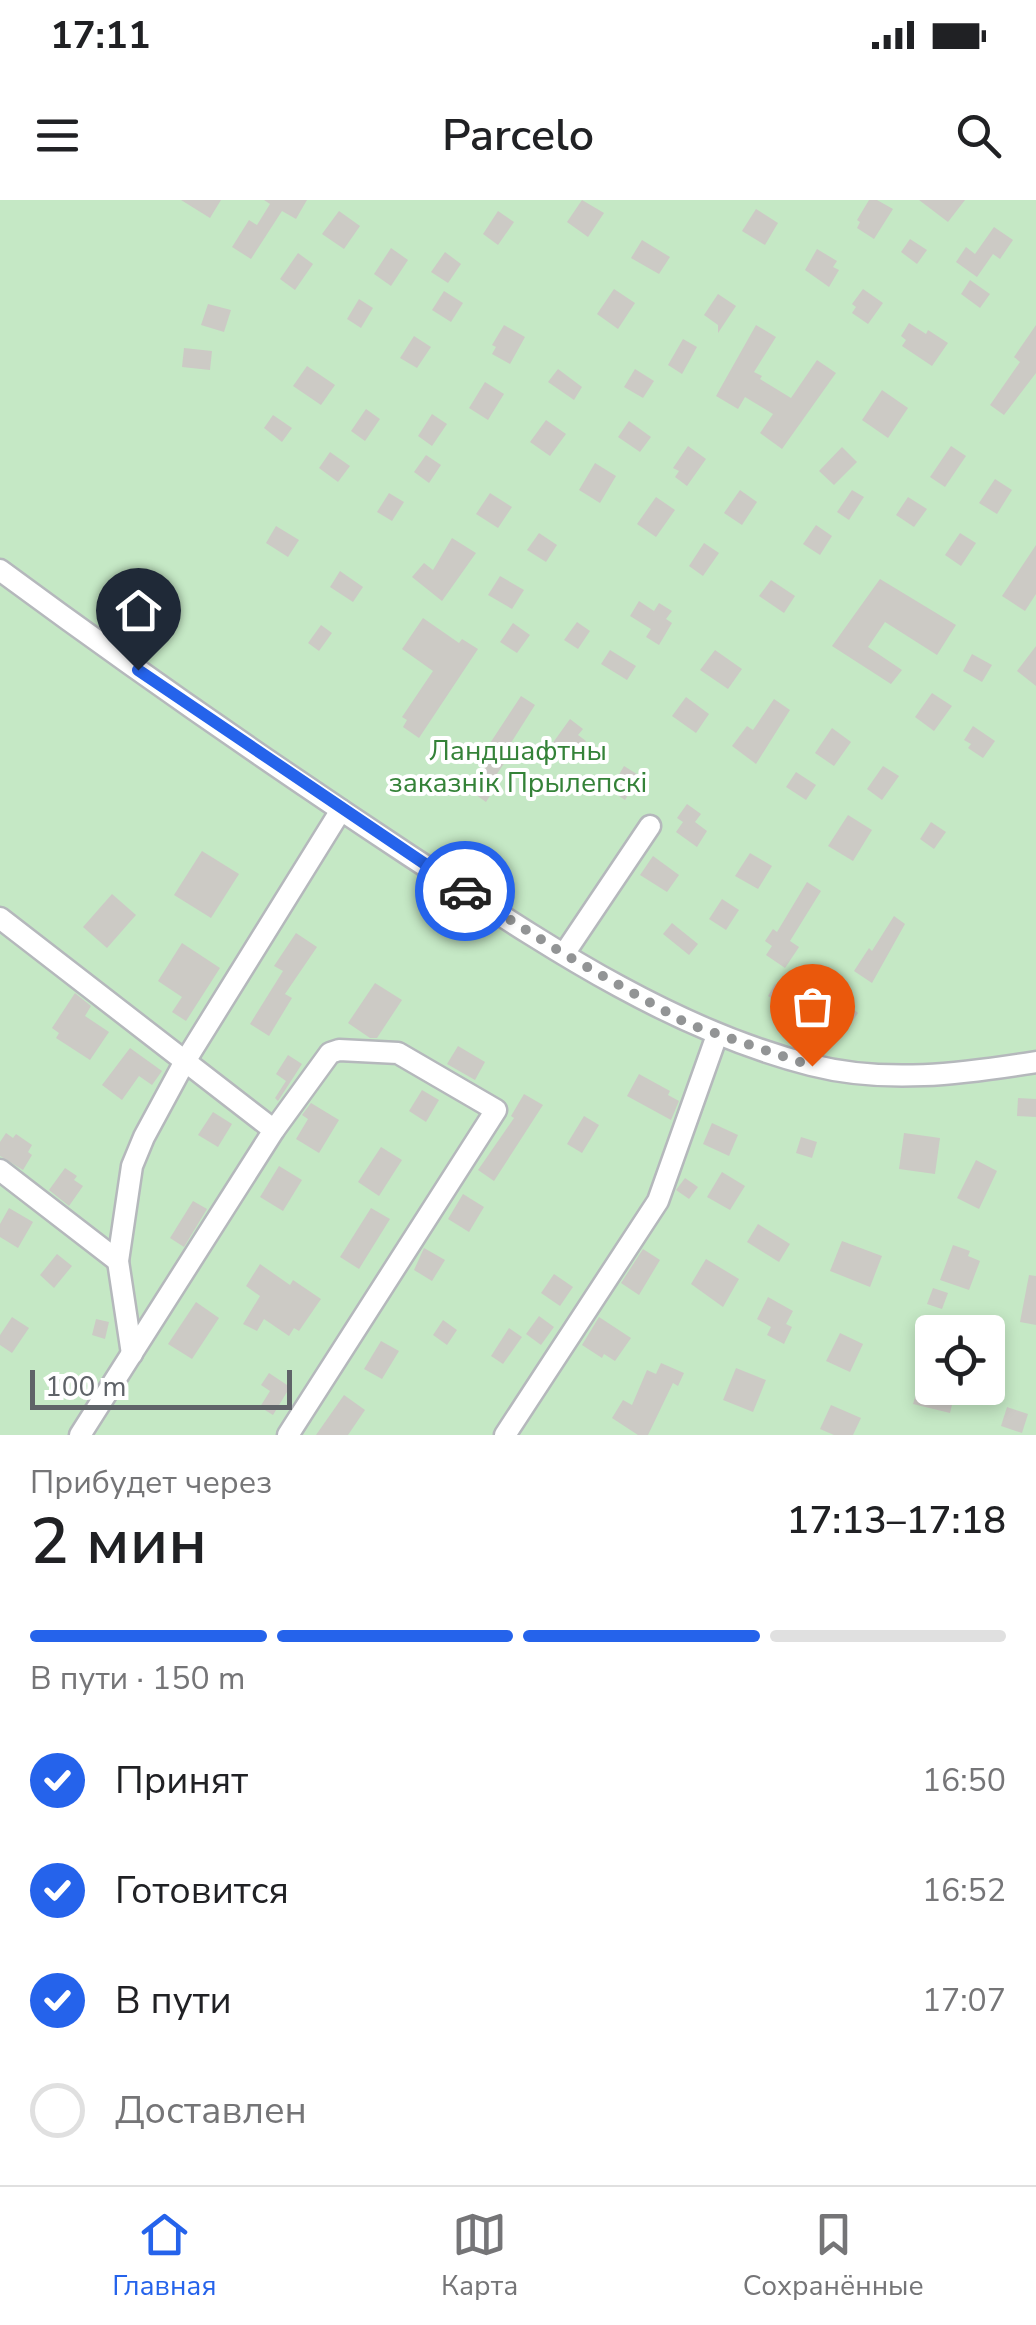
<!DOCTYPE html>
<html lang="ru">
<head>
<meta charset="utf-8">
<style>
  :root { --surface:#fff; --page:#f6f6f6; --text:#202124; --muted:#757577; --line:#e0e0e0; --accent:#2563eb }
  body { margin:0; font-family:"Nunito Sans",sans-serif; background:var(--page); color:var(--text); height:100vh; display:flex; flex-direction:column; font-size:38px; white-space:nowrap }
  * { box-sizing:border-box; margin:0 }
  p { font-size:32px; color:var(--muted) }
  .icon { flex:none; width:55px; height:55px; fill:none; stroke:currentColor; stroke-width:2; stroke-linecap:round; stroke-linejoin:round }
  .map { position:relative; height:1235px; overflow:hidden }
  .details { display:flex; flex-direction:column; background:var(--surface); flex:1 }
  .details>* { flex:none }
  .fabs { position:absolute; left:915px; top:1115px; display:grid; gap:20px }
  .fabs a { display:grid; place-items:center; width:90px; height:90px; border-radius:10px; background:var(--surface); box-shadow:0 5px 15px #0003; font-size:50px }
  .scale { position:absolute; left:30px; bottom:25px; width:262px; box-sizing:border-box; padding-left:10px; border:5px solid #5f6368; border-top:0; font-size:28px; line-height:35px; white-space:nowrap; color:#5f6368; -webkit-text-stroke:8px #fff; paint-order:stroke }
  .pin { position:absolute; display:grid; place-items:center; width:85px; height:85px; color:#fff; margin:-102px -42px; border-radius:50% 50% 50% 0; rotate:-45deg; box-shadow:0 0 10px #0007 }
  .pin .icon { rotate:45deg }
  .courier { position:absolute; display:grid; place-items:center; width:100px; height:100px; margin:-50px; border:8px solid #2563eb; border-radius:50%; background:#fff; color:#222; box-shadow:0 2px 12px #0007 }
  .overview em { font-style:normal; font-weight:600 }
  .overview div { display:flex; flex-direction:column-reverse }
  .overview { display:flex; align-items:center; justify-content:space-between; height:170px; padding:0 30px }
  h1 { font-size:65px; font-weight:600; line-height:75px }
  .bar { display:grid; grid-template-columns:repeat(4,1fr); gap:15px 10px; align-content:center; height:120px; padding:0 30px }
  .bar i { height:12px; border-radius:8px; background:var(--line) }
  .bar .on { background:var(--accent) }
  .bar p { grid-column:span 4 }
  ol { padding:0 30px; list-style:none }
  li { display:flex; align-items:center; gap:30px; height:110px }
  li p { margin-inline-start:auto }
  li .icon { padding:10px; border-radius:50%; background:var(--accent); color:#fff; stroke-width:4 }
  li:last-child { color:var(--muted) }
  li i { width:55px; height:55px; border:5px solid var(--line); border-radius:50% }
  .status { display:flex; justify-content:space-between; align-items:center; height:70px; padding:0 50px; background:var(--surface); direction:ltr }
  .status svg { height:28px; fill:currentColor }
  header { display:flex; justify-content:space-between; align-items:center; height:130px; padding:0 30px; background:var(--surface); font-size:45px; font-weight:600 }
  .tabs { display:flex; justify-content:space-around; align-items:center; height:140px; border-top:2px solid var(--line); background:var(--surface); font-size:28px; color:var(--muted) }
  .tabs a { display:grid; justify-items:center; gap:5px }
  .tabs .on { color:var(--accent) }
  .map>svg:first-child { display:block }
  .green { fill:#c5e8c5; fill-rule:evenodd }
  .building { fill:#cccac5 }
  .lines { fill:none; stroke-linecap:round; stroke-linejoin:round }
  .street-casing { stroke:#b5b8bc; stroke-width:25 }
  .street { stroke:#fff; stroke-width:20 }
  .done { stroke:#929495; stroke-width:10; stroke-dasharray:0 18 }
  .route { stroke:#2563eb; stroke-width:12 }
  .labels { text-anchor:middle; stroke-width:8; stroke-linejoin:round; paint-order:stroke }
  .park-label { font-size:28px; fill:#348238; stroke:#fff }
</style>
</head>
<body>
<div class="status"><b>17:11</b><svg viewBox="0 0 49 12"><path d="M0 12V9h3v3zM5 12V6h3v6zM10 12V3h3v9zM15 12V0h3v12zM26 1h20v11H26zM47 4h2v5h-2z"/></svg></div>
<header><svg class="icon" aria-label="menu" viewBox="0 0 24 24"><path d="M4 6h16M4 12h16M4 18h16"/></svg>Parcelo<svg class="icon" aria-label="search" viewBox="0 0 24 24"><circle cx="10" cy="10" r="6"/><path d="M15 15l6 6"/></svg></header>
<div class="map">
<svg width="1036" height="1235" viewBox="0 0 1036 1235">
  <rect width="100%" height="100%" fill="#f1efe8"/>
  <path class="green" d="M0,0H1036V1235H0ZM932,1132H988V1188H932Z"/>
  <g class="building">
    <path d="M181,0H221L210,18Z"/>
    <path d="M264,0H307L296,19L282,11L251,59L232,47L249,20L257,25L270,4Z"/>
    <path d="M582,0L604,13L588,37L567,22Z"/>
    <path d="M869,0H877L893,9L874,39L857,28L860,22L857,20Z"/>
    <path d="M919,0H965L948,22Z"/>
    <path d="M756,9L778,23L765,45L742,31Z"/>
    <path d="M339,11L360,26L344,49L322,34Z"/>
    <path d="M498,11L514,22L498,45L483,34Z"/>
    <path d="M994,27L1013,40L1000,59L993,54L977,77L956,62L966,47L975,54Z"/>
    <path d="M910,39L927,50L917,64L901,52Z"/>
    <path d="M642,40L670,57L659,74L631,58Z"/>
    <path d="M391,48L408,60L391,86L374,74Z"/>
    <path d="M817,49L837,61L833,67L839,70L829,87L805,70Z"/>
    <path d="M445,52L461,64L448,83L431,72Z"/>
    <path d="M298,53L313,64L295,90L280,79Z"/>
    <path d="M970,80L990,94L980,108L961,94Z"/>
    <path d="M614,89L635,103L618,129L597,114Z"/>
    <path d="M863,89L883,103L868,124L852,113L856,107L852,104Z"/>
    <path d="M444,91L463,103L451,122L432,110Z"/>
    <path d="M718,94L736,106L718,133V125L704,115Z"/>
    <path d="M359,99L373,108L361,128L347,119Z"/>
    <path d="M208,104L231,110L224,132L201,125Z"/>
    <path d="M909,123L926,134L928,130L948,143L932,166L902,146L906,140L901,136Z"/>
    <path d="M504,125L525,137L510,164L492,154L496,147L492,145Z"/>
    <path d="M756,125L776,137L754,172L762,176L760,179L791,198L817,160L836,173L782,249L760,233L773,214L745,197L738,209L716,196Z"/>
    <path d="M1036,125V173L1004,215L990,205L1020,162L1014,157Z"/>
    <path d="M414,136L431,147L417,168L400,158Z"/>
    <path d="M683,139L697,147L682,174L668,165Z"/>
    <path d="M184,148L212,151L210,170L182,167Z"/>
    <path d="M307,166L335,185L321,205L293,186Z"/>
    <path d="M558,169L582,187L574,200L548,182Z"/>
    <path d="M635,169L654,181L643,198L624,187Z"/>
    <path d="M485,182L504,194L488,220L469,208Z"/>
    <path d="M882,190L908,208L888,238L862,220Z"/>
    <path d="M366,209L380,219L365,241L351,231Z"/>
    <path d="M432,214L447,224L432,246L418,236Z"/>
    <path d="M273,215L292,228L282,242L264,228Z"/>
    <path d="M546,220L566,234L550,256L530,242Z"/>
    <path d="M629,221L651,237L640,252L618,237Z"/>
    <path d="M688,246L706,259L687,286L675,277L679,271L673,268Z"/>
    <path d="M951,246L966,256L945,287L930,277Z"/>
    <path d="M842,247L857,262L834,285L819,271Z"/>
    <path d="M330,252L350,266L338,282L319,268Z"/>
    <path d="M426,255L441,265L429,283L414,272Z"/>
    <path d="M595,263L616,276L600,303L579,290Z"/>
    <path d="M995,279L1012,290L997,314L979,303Z"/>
    <path d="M740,290L757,302L742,325L724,313Z"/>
    <path d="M852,290L864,297L849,320L837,312Z"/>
    <path d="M389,293L404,302L392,321L377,312Z"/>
    <path d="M490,293L512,307L498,328L476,314Z"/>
    <path d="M656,297L675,310L656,337L637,324Z"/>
    <path d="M908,297L927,309L914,327L896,315Z"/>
    <path d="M816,325L832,336L820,355L803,344Z"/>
    <path d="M276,326L299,340L288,357L266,343Z"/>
    <path d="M539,333L557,345L546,362L527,350Z"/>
    <path d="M960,333L976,343L961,366L945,355Z"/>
    <path d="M452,338L476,353L442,401L412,377L424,363L433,370Z"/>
    <path d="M704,343L719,353L703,376L689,366Z"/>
    <path d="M1036,345V394L1025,411L1002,396Z"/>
    <path d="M340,371L363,387L353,402L330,387Z"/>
    <path d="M500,376L524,390L512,409L488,395Z"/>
    <path d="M880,379L956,425L937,455L885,422L868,447L902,470L891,484L832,446Z"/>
    <path d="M771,380L795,396L784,413L759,396Z"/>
    <path d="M639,401L654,411L659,403L672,411L666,419L672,423L659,445L646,437L651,429L630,416Z"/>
    <path d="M423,418L459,443L462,439L478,449L419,538L403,527L407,520L402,517L433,471L402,449Z"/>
    <path d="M577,422L590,431L578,449L564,440Z"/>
    <path d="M513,423L530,435L517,453L500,442Z"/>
    <path d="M321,425L332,433L319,451L308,443Z"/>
    <path d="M1036,446V486L1017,471Z"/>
    <path d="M610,450L636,466L627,480L601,464Z"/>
    <path d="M715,450L742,469L728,489L700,470Z"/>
    <path d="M972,454L992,465L982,482L963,471Z"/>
    <path d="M932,493L952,506L934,531L915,517Z"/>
    <path d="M521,496L535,505L509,546L514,549L488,587L493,591L486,602L469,590L486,565L479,560Z"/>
    <path d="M686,497L709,514L696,533L672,516Z"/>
    <path d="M774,499L790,510L756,564L732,546L747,526L753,530Z"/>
    <path d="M570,519L583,529L578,535L586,541L573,559L552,544Z"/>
    <path d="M973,526L995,541L983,558L968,548L971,544L964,540Z"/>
    <path d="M832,528L851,542L834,566L815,553Z"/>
    <path d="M624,566L640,576L625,600L610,590Z"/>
    <path d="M883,566L899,576L882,600L867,589Z"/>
    <path d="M796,572L816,585L806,600L786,587Z"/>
    <path d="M687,604L701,614L695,622L707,631L697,647L676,632L683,622L677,618Z"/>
    <path d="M848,615L872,630L853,661L828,646Z"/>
    <path d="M931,622L946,632L934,649L920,639Z"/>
    <path d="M202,651L239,674L211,718L174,695Z"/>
    <path d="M750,653L772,666L758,689L735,676Z"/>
    <path d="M653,656L679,675L667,692L640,675Z"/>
    <path d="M807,682L821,691L790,741L799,747L785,768L766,755L772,746L765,741L773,729L777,732Z"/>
    <path d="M112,694L136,715L107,748L83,727Z"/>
    <path d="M722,699L739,710L726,730L709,719Z"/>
    <path d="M894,716L905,724L872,783L854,771L869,748L872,751Z"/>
    <path d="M672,723L698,744L689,755L663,734Z"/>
    <path d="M296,733L317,747L285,794L292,798L269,836L250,824L283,771L274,766Z"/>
    <path d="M182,743L220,768L186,821L172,812L182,797L158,781Z"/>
    <path d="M375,783L402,800L377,838H370L348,823Z"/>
    <path d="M775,784L796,797L788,809L768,796Z"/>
    <path d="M75,793L91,806L85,816L109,832L90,860L56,838L59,833L52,828Z"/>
    <path d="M825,799L836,807L841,800L858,813L845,832L816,812Z"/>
    <path d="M458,846L485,862L475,880L447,864Z"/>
    <path d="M130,848L162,871L152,885L139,876L122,900L102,885Z"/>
    <path d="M288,855L302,864L278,901L275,898L286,881L276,874Z"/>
    <path d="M639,874L670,891L668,895L679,901L671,920L627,896Z"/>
    <path d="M422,890L439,900L426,922L409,911Z"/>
    <path d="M524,894L543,905L494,981L478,970L514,918L511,916Z"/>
    <path d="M1018,898L1036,899V917L1017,916Z"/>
    <path d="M311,903L339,920L319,953L296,939L308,919L302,915Z"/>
    <path d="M213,912L232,924L218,947L198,935Z"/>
    <path d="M584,916L599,925L582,953L567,944Z"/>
    <path d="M712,923L738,935L729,956L703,944Z"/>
    <path d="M6,933L13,938L16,934L32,945L28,952L32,955L23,970L0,956V942Z"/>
    <path d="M904,933L940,938L935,974L899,969Z"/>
    <path d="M801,937L817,942L812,958L796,953Z"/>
    <path d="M381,947L402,960L379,996L358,982Z"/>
    <path d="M976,960L997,971L979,1009L957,998Z"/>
    <path d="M279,966L302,980L283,1011L260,997Z"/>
    <path d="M65,968L77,976L74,980L83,986L69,1006L49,990Z"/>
    <path d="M722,972L745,986L730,1010L707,997Z"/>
    <path d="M685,978L698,987L689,999L676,990Z"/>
    <path d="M463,994L484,1007L469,1032L448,1019Z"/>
    <path d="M193,1001L207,1009L184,1047L170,1038Z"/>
    <path d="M9,1008L33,1022L18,1048L0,1037V1024Z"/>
    <path d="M371,1008L390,1019L359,1069L340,1057Z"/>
    <path d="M758,1024L790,1044L779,1062L747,1042Z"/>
    <path d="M842,1041L882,1056L870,1087L830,1071Z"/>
    <path d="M953,1045L970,1051L968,1056L980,1061L969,1090L940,1080Z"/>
    <path d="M424,1048L445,1060L432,1081L414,1070Z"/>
    <path d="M643,1049L660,1060L639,1095L621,1083Z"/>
    <path d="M57,1054L72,1066L54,1088L40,1075Z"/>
    <path d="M706,1059L739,1079L723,1107L691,1084Z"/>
    <path d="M260,1064L290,1085L293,1080L321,1099L299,1131L294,1128L289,1136L264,1119L257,1131L243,1124L260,1096L246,1086Z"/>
    <path d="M554,1074L573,1087L560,1106L541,1093Z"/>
    <path d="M1029,1075L1036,1076V1125L1020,1122Z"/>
    <path d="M933,1088L948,1093L942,1109L927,1104Z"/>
    <path d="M768,1097L793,1111L786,1124L792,1127L784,1144L767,1135L771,1127L757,1119Z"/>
    <path d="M196,1102L219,1118L192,1159L168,1144Z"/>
    <path d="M539,1116L554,1127L541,1145L526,1134Z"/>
    <path d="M12,1117L29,1128L12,1153L0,1145V1135Z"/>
    <path d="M599,1117L631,1138L615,1161L604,1154L602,1158L582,1145Z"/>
    <path d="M96,1119L109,1122L105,1139L92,1135Z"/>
    <path d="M443,1120L457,1130L447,1145L433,1135Z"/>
    <path d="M509,1128L522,1137L503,1164L491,1156Z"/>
    <path d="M840,1133L863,1144L850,1172L826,1161Z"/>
    <path d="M381,1141L399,1151L382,1179L364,1169Z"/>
    <path d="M929,1151L932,1152V1188H956L950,1213L913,1204Z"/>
    <path d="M661,1163L684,1173L678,1186L673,1183L648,1235H638L612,1218L623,1200L632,1205L647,1170L656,1174Z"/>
    <path d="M736,1168L766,1180L753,1212L723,1200Z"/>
    <path d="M269,1173L290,1187L273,1215L260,1207L270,1191L261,1185Z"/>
    <path d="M344,1195L365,1210L348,1235H316Z"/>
    <path d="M831,1205L861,1218L853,1235H834L820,1229Z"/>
    <path d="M1007,1207L1028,1214L1022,1233L1001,1226Z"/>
  </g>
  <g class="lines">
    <defs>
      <g id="street">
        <path d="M0,370C134,469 271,564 410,656C536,738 663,827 811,865C885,884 962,874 1036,862"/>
        <path d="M0,718L274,930"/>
        <path d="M564,754L650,626"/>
        <path d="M0,970L118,1061"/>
        <path d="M132,1154L118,1061L132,966L144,937L184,863L341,610"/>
        <path d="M80,1235L274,930L330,853L339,850L398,853L496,910L288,1235"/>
        <path d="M505,1235L658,1001L717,835"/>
      </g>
    </defs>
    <use href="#street" class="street-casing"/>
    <use href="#street" class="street"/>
  </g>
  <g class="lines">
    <path class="done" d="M465,691L564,754L688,824L812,866"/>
    <path class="route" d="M138,470L465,691"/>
  </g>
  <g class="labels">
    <g class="park-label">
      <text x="518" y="560">Ландшафтны<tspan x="518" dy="32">заказнік Прылепскі</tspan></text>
    </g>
  </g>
</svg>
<div class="fabs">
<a><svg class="icon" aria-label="locate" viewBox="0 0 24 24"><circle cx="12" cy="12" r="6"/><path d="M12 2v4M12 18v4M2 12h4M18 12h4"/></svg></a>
</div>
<div class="scale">100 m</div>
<div class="pin" style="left:812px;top:866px;background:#ea580c"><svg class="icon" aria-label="bag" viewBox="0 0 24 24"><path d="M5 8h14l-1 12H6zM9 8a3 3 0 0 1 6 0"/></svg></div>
<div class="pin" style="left:138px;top:470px;background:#1f2937"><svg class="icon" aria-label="home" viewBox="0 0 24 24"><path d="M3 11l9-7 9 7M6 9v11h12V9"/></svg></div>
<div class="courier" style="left:465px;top:691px"><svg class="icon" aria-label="car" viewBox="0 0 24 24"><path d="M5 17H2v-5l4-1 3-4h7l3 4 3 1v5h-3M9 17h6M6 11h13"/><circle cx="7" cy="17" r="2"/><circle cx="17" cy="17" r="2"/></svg></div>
</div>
<section class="details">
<div class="overview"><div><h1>2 мин</h1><p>Прибудет через</p></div><em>17:13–17:18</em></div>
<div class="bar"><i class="on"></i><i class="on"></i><i class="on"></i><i></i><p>В пути · 150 m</p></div>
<ol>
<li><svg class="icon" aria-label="check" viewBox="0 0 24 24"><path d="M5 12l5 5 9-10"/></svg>Принят<p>16:50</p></li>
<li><svg class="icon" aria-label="check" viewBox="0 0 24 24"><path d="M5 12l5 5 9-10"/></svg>Готовится<p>16:52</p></li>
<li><svg class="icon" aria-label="check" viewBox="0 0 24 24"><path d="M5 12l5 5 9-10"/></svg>В пути<p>17:07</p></li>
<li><i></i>Доставлен</li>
</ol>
</section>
<nav class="tabs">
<a class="on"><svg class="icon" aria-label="home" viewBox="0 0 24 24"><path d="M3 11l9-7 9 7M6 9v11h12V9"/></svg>Главная</a>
<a><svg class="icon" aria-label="map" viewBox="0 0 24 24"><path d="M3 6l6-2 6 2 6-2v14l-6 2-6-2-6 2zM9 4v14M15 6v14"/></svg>Карта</a>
<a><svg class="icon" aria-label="saved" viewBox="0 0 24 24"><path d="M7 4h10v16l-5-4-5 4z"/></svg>Сохранённые</a>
</nav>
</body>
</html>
